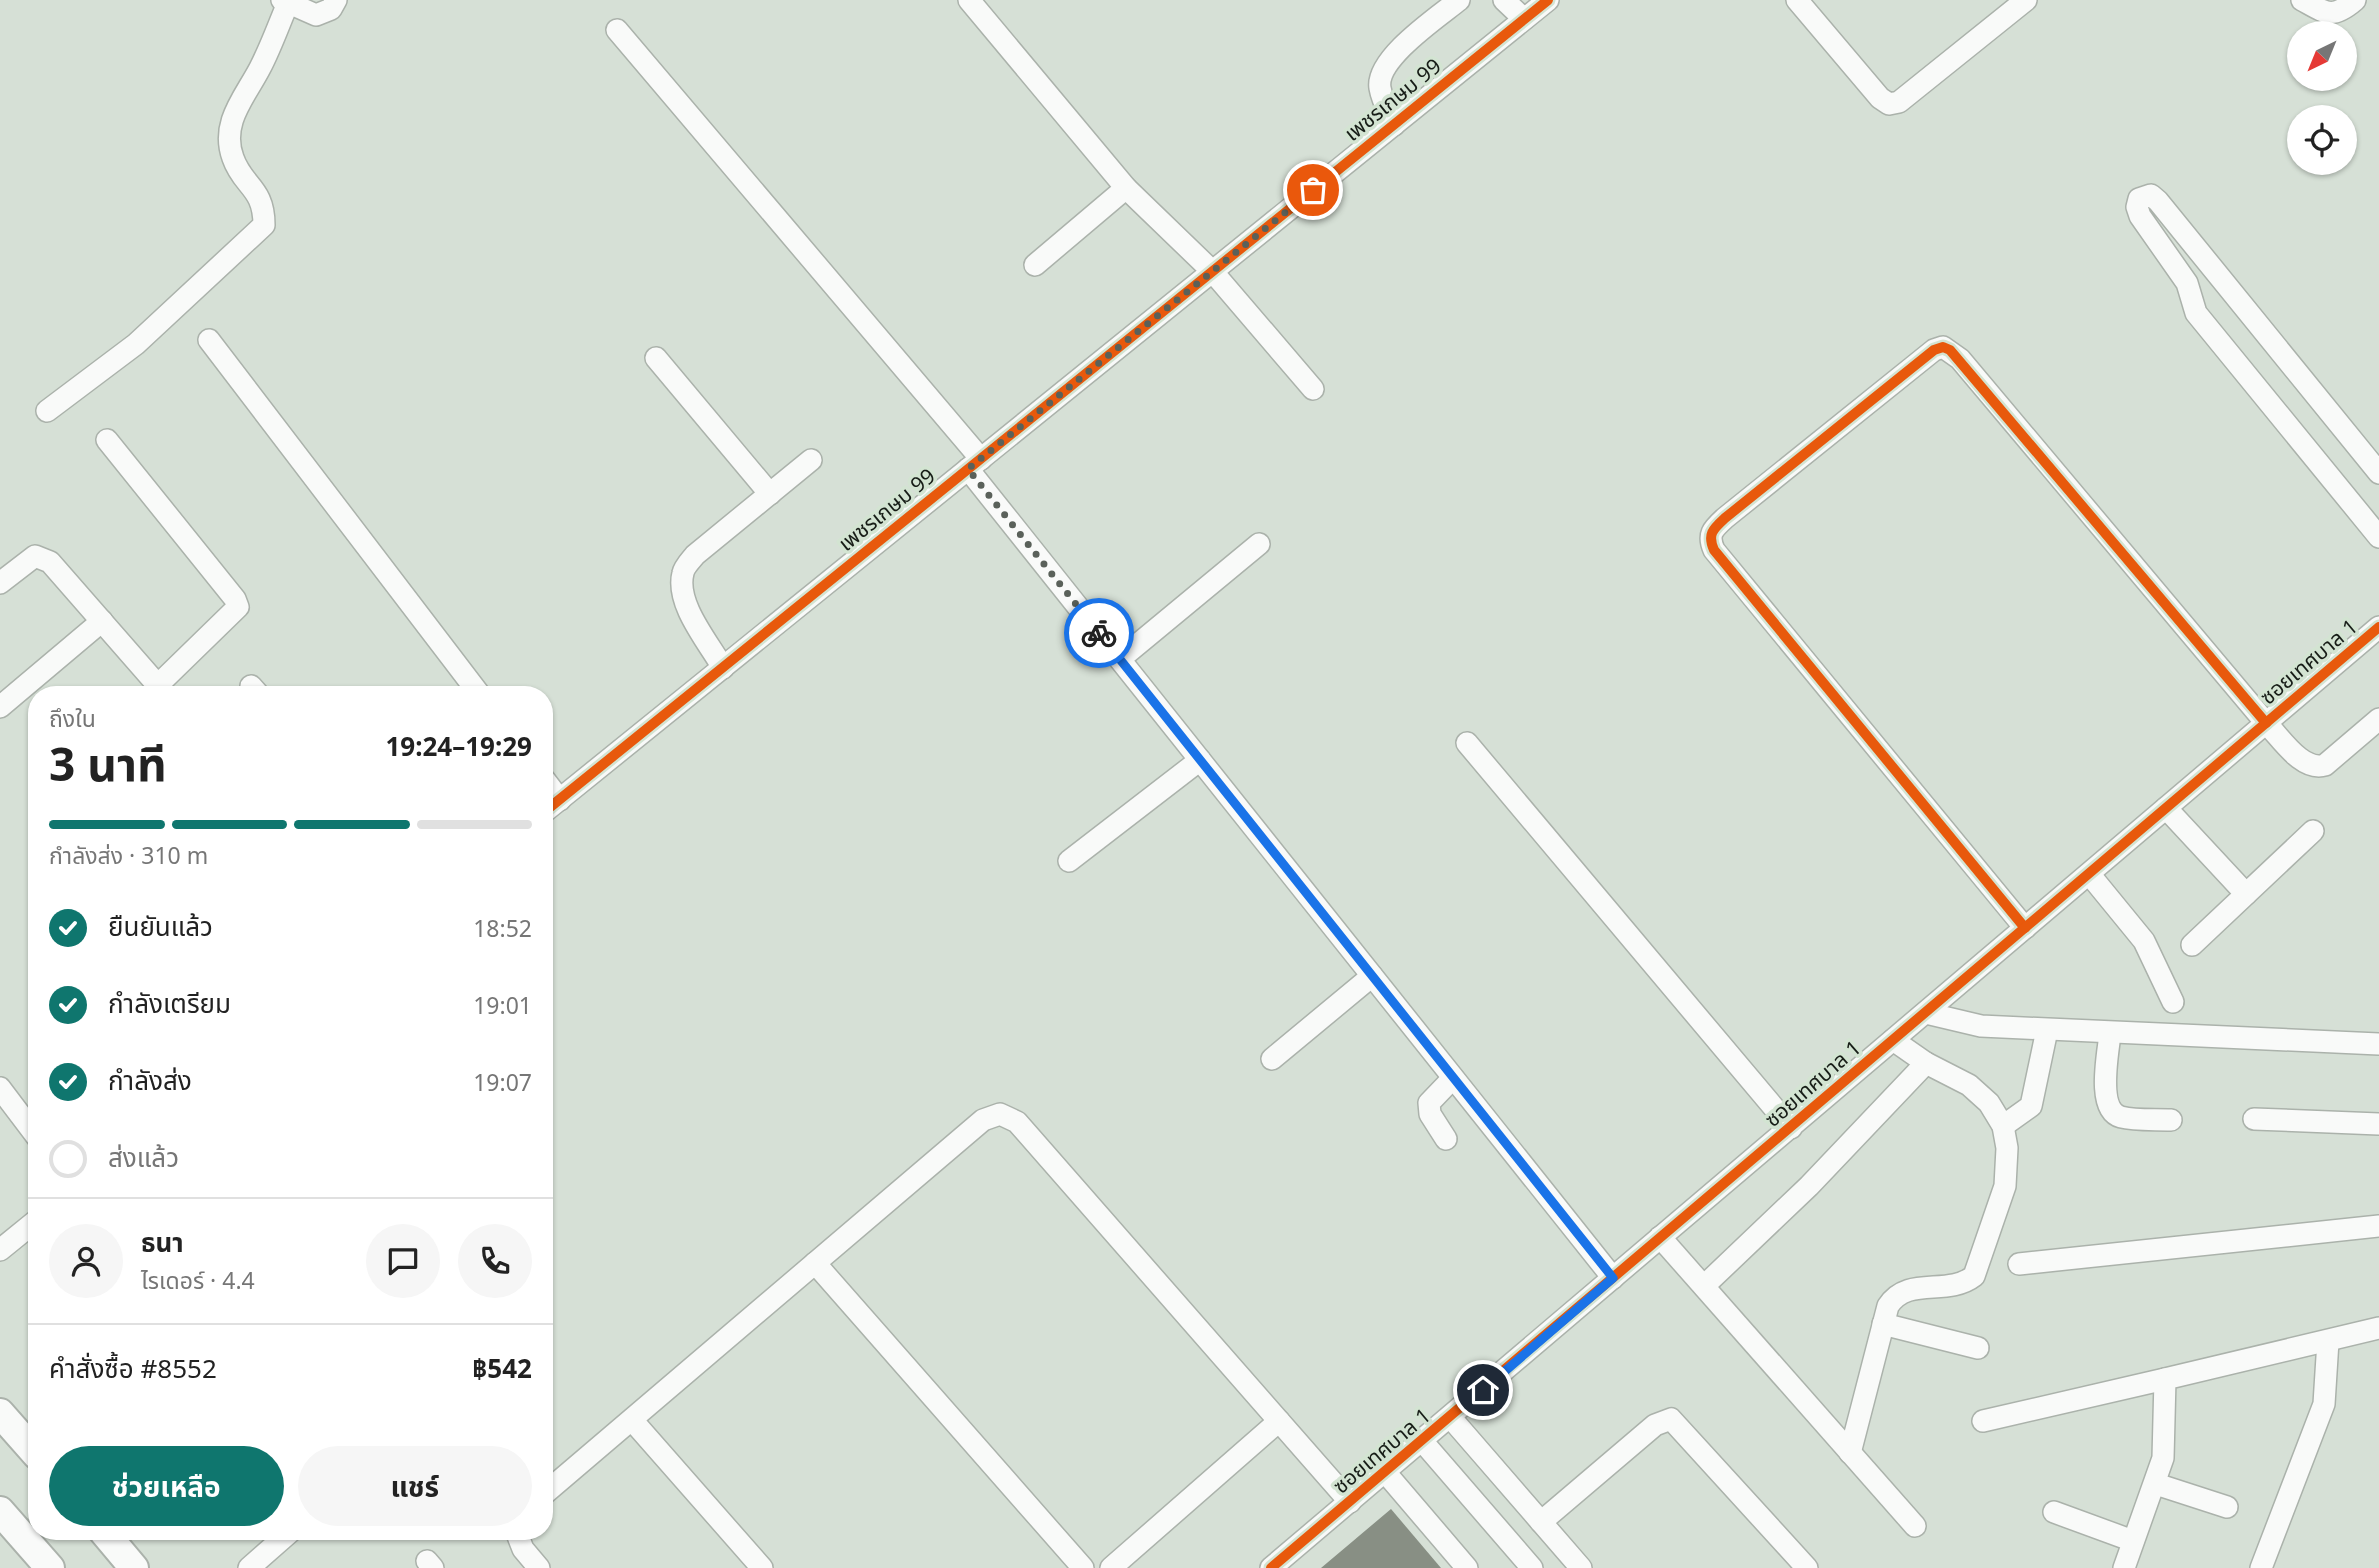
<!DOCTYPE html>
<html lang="th">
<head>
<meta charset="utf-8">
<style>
  :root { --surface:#fff; --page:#f6f6f6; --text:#222; --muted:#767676; --line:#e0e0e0; --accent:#0f766e }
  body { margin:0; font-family:"Noto Sans","Noto Sans Thai",sans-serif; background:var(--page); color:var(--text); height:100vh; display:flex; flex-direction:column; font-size:26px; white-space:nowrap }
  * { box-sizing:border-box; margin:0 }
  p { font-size:23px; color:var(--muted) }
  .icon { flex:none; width:38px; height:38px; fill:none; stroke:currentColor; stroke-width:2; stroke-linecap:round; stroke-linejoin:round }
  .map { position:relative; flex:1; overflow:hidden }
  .panel { position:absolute; left:28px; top:686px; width:525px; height:854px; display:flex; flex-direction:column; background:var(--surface); border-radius:28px; box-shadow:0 2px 5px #0004 }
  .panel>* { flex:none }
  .needle { width:46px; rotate:223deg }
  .controls { position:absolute; left:2287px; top:21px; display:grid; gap:14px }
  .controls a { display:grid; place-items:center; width:70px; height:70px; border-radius:50%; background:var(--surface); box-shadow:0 2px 5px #0004; font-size:35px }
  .pin { position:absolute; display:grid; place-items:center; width:60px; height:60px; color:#fff; margin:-30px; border:4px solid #fff; border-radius:50%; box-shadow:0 2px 7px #0007 }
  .courier { position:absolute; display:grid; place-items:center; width:70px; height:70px; margin:-35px; border:5px solid #1a73e8; border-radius:50%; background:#fff; color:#222; box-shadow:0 2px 9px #0007 }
  .summary em { font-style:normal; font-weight:700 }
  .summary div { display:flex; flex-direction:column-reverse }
  .summary { display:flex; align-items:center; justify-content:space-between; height:119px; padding:0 21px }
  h1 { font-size:46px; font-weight:700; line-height:52px }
  .bar { display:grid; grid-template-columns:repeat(4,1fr); gap:10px 7px; align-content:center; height:84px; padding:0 21px }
  .bar i { height:9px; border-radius:5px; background:var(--line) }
  .bar .active { background:var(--accent) }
  .bar p { grid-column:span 4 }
  .line { display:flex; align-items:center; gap:18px; padding:0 21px; border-top:2px solid var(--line) }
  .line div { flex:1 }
  .round { display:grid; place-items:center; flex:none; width:74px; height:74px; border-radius:37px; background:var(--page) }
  ol { padding:0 21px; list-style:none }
  li { display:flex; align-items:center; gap:21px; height:77px }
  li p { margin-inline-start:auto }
  li .icon { padding:7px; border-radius:50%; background:var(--accent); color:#fff; stroke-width:4 }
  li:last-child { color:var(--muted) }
  li i { width:38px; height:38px; border:4px solid var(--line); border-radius:50% }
  .primary-button { display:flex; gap:14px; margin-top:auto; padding:14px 21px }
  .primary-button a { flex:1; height:80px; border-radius:42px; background:var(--accent); color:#fff; font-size:28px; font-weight:700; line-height:80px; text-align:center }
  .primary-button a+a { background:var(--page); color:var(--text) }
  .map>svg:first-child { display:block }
  .building { fill:#888f84 }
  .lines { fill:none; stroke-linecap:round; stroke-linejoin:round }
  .minor-casing { stroke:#abb2ab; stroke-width:24 }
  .major-casing { stroke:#abb2ab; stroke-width:32 }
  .minor { stroke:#f9faf9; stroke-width:21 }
  .major { stroke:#f9faf9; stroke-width:28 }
  .cycleway-casing { stroke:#d3e4d2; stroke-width:15 }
  .cycleway { stroke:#e8590c; stroke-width:10 }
  .done { stroke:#5a615a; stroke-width:7; stroke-dasharray:0 12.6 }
  .route { stroke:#1a73e8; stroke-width:9 }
  .labels { text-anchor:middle; stroke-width:7; stroke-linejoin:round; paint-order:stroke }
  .street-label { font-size:21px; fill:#171d17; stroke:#d3e4d2 }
</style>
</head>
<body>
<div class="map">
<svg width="2379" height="1568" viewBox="0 0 2379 1568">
  <rect width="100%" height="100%" fill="#d6e0d6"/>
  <path class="building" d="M1391,1509L1441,1568H1321Z"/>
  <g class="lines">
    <defs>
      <g id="minor">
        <path d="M282,0L316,15L331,9L336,0"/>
        <path d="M969,0L1126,188L1212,271L1313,389"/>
        <path d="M1504,0L1524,19"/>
        <path d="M1797,0L1880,98L1889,104L1899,102L2026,0"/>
        <path d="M2302,0C2326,13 2332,20 2355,0"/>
        <path d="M617,30L981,459"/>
        <path d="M1394,125C1389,113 1382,100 1380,88C1375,59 1438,17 1459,0"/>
        <path d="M1035,265L1126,188"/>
        <path d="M209,340L480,695"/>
        <path d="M656,358L770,494"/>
        <path d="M47,411L136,344L264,225C264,187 243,187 233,158C220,123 245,97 260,68C271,47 279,24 288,3"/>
        <path d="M968,469L1613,1278"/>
        <path d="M2379,473L2158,201L2151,195L2139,199L2137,207L2140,216L2187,283L2196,313L2379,537"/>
        <path d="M0,583L35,556L50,562L154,681L161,682L238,607L235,599L107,440"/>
        <path d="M1120,659L1259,544"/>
        <path d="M723,668C709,643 675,604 683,573C684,567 691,560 695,555L811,460"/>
        <path d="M251,686L259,695"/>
        <path d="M0,707L102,621"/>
        <path d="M1467,743L1791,1128"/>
        <path d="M544,779L560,800"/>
        <path d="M2166,808L2246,894"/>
        <path d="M544,812L1548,0"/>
        <path d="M1069,861L1200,760"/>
        <path d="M2090,875L2144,941L2173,1002"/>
        <path d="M2025,928L1714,550C1707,534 1713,529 1725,518L1934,350L1943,347L1960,359L2266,723C2281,738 2302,772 2325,765L2379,719"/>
        <path d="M2192,945L2313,831"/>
        <path d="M1926,1013L1981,1026L2379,1044"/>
        <path d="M2110,1034C2108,1054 2096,1110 2121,1117C2136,1121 2156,1119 2171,1120"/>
        <path d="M1272,1059L1372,976"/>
        <path d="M0,1088L37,1137"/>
        <path d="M2254,1119L2379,1124"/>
        <path d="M2003,1126L2031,1106L2047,1030"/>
        <path d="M1446,1139L1430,1114L1429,1103L1453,1078"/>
        <path d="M1660,1237L1915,1526"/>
        <path d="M0,1250L37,1220"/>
        <path d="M815,1263L1083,1568"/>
        <path d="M2019,1264L2379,1226"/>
        <path d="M1704,1286L1809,1186L1926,1063"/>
        <path d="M1883,1324L1978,1348"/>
        <path d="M1451,1418L1581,1568"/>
        <path d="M632,1420L762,1568"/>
        <path d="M1983,1421L2165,1379"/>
        <path d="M1423,1442L1532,1568"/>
        <path d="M1850,1453L1888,1306C1908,1275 1947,1297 1974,1276L2005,1186L2007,1148L2003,1126L1989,1103L1969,1085L1926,1063L1893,1040"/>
        <path d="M1385,1472L1467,1568"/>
        <path d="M2156,1484L2227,1507"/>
        <path d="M544,1494L983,1120L1000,1114L1017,1122L1350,1502"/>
        <path d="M2054,1512L2133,1541"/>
        <path d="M1541,1522L1655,1425L1671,1419L1807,1568"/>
        <path d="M516,1531L523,1549L539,1568"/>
        <path d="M427,1561L433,1568"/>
        <path d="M249,1568L291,1531"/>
        <path d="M1111,1568L1279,1421"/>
        <path d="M1271,1568L2379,627"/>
        <path d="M2124,1568L2163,1458L2165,1379L2379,1328"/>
        <path d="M2261,1568L2324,1404L2328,1341"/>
      </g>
      <g id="major">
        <path d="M0,1413L37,1455"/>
        <path d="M0,1511L50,1568"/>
        <path d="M103,1531L134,1568"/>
      </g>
    </defs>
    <use href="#minor" class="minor-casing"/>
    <use href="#major" class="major-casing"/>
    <use href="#minor" class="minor"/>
    <use href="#major" class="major"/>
    <defs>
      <g id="cycleway">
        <path d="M544,812L1548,0"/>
        <path d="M2025,928L1714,550C1707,534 1713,529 1725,518L1934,350L1943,347L1950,350L2266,723"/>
        <path d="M1271,1568L2379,627"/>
      </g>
    </defs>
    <use href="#cycleway" class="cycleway-casing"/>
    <use href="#cycleway" class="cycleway"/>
  </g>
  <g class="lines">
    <path class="done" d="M1099,633L968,469L1313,190"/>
    <path class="route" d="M1099,633L1613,1278L1483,1390"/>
  </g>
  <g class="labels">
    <g class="street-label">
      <text transform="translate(1393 100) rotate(-39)" y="7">เพชรเกษม 99</text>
      <text transform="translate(887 510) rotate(-39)" y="7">เพชรเกษม 99</text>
      <text transform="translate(2309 662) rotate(-40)" y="7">ซอยเทศบาล 1</text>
      <text transform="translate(1813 1084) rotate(-41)" y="7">ซอยเทศบาล 1</text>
      <text transform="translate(1382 1451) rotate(-40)" y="7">ซอยเทศบาล 1</text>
    </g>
  </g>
</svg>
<div class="controls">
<a><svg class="needle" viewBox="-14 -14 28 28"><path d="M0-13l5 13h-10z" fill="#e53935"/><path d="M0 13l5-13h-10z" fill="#767676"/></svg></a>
<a><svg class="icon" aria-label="locate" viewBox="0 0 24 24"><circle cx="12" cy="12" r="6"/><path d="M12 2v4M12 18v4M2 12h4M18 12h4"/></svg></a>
</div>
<div class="pin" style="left:1313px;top:190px;background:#ea580c"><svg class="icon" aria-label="bag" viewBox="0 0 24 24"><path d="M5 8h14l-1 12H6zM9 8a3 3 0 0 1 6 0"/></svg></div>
<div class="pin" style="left:1483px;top:1390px;background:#1f2937"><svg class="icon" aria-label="home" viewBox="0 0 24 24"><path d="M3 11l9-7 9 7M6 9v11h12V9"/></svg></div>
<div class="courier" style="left:1099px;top:633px"><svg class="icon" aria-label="bike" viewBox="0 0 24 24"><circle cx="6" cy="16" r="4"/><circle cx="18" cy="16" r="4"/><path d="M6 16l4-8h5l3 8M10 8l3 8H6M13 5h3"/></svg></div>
<section class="panel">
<div class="summary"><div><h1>3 นาที</h1><p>ถึงใน</p></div><em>19:24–19:29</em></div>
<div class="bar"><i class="active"></i><i class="active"></i><i class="active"></i><i></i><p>กำลังส่ง · 310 m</p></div>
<ol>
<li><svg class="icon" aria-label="check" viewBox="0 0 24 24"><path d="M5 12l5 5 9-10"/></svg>ยืนยันแล้ว<p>18:52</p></li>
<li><svg class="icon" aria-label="check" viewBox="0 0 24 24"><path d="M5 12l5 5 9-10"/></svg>กำลังเตรียม<p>19:01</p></li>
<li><svg class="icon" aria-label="check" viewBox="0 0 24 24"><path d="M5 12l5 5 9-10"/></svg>กำลังส่ง<p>19:07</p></li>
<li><i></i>ส่งแล้ว</li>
</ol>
<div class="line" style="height:126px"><a class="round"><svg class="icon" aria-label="person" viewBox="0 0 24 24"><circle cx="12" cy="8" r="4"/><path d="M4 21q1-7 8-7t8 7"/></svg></a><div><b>ธนา</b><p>ไรเดอร์ · 4.4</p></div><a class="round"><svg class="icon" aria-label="chat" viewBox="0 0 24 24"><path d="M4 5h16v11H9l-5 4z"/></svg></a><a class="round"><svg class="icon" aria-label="phone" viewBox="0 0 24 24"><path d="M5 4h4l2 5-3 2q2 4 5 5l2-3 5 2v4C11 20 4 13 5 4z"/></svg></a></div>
<div class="line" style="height:91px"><div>คำสั่งซื้อ #8552</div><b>฿542</b></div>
<div class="primary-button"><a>ช่วยเหลือ</a><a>แชร์</a></div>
</section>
</div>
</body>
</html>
